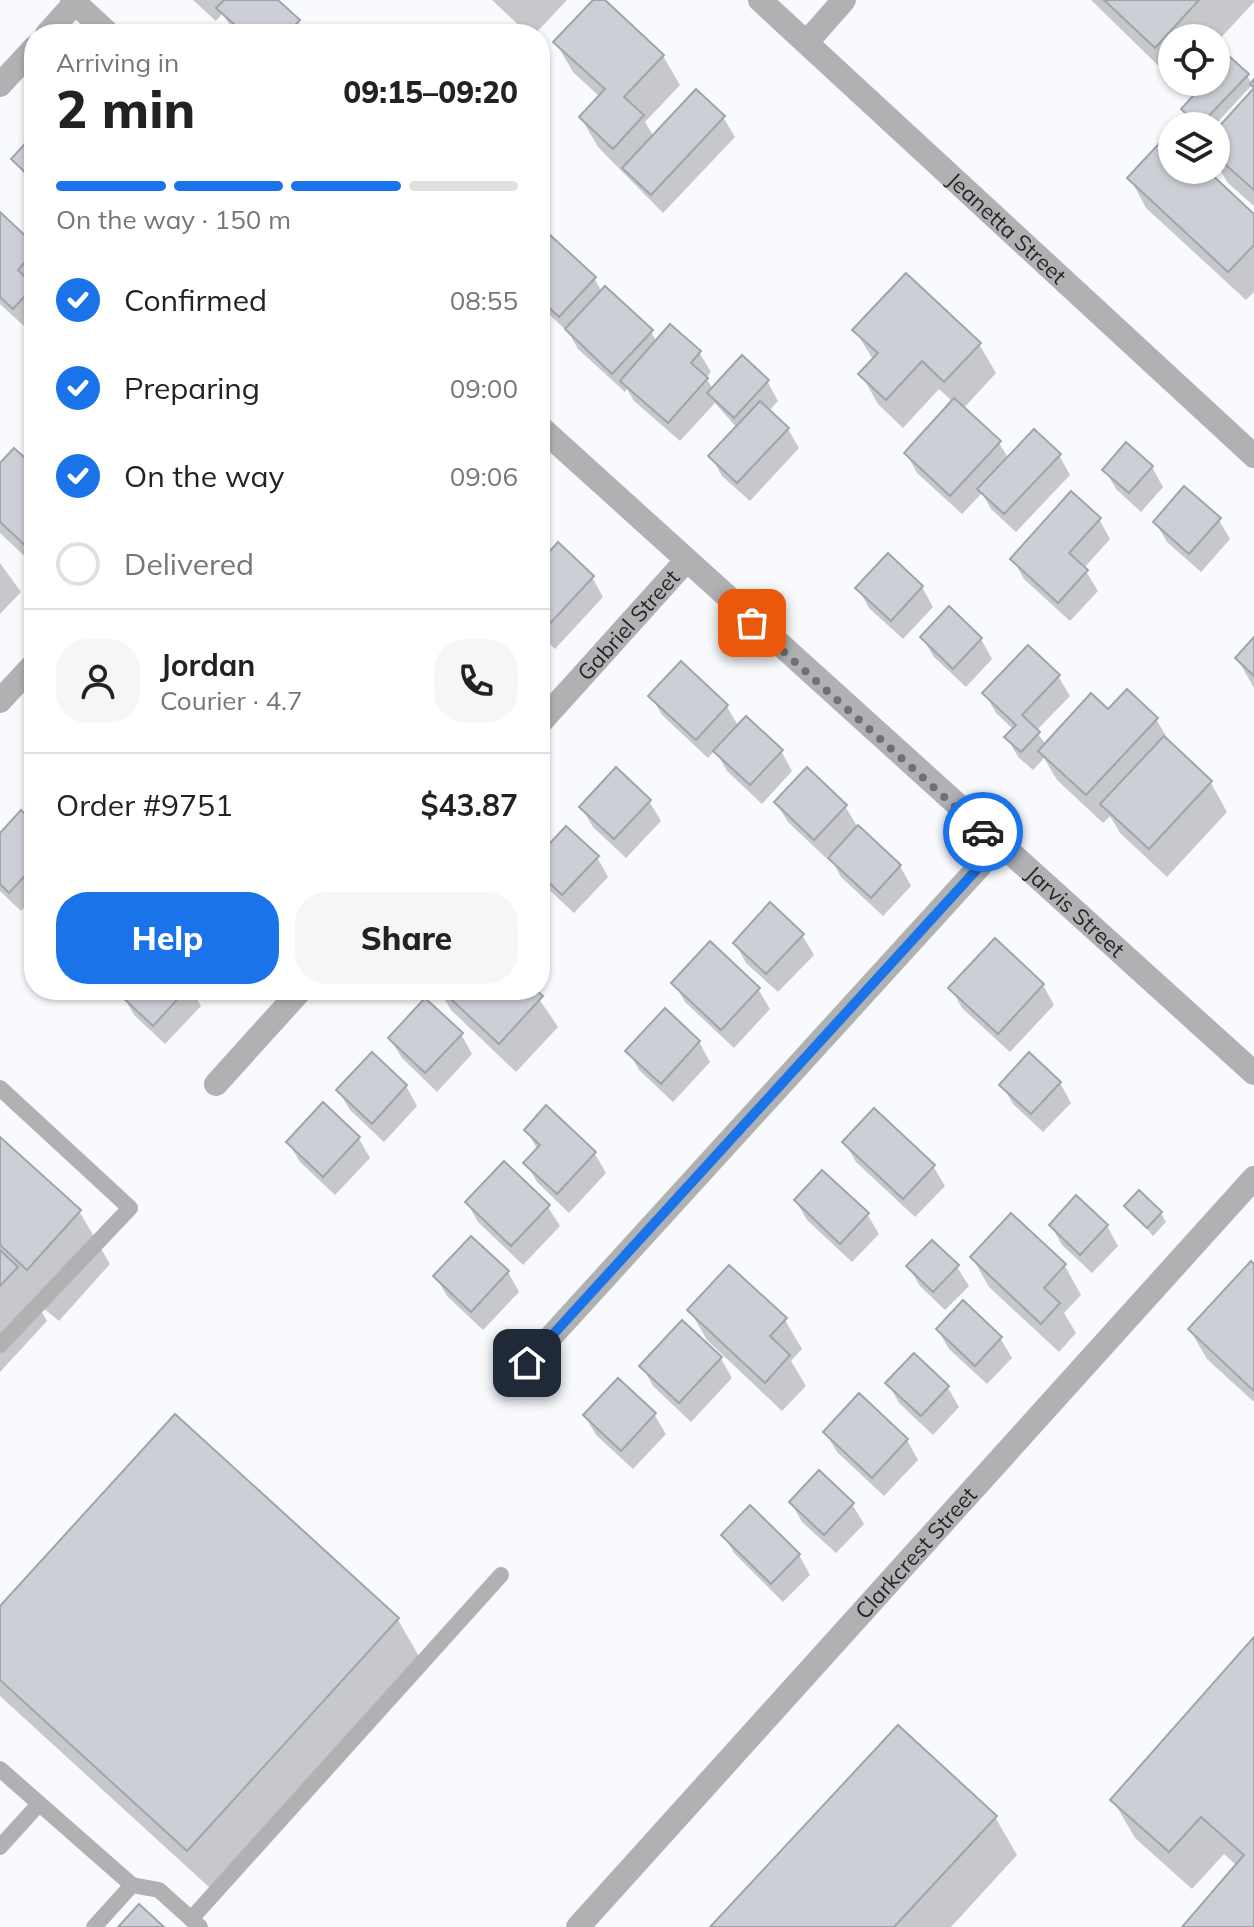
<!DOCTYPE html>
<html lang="en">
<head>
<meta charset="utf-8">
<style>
  :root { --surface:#fff; --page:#f6f6f6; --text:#222; --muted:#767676; --line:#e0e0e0; --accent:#1a73e8 }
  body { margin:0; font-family:Mulish,sans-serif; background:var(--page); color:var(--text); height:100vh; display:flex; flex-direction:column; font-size:30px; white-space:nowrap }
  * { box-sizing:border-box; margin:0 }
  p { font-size:26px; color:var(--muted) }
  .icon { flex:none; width:44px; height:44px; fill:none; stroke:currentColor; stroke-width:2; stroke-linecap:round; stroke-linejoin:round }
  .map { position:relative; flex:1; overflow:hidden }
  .side { position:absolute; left:24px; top:24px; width:526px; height:976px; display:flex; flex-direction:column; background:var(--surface); border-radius:32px; box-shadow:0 2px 6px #0004 }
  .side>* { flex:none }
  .buttons { position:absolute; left:1158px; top:24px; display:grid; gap:16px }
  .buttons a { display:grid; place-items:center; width:72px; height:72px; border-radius:50%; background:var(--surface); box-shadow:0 2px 6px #0004; font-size:40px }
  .pin { position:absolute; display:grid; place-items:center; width:68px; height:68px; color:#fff; margin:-34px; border-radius:16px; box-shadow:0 4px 12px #0006 }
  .courier { position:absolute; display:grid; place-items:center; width:80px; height:80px; margin:-40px; border:6px solid #1a73e8; border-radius:50%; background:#fff; color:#222; box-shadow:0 2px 10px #0007 }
  .headline em { font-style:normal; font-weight:800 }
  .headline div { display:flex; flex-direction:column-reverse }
  .headline { display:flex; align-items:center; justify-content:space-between; height:136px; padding:0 32px }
  h1 { font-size:52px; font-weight:800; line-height:60px }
  .bar { display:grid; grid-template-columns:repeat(4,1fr); gap:12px 8px; align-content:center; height:96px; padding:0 32px }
  .bar i { height:10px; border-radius:6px; background:var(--line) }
  .bar .on { background:var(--accent) }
  .bar p { grid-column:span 4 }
  .line { display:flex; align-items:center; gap:20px; padding:0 32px; border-top:2px solid var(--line) }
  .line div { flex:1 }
  .round { display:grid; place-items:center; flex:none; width:84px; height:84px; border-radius:32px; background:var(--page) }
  ol { padding:0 32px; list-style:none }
  li { display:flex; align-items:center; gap:24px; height:88px }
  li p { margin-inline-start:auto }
  li .icon { padding:8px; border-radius:50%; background:var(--accent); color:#fff; stroke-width:4 }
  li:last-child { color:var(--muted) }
  li i { width:44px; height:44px; border:4px solid var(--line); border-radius:50% }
  .action { display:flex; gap:16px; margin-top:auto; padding:16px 32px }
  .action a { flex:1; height:92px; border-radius:32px; background:var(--accent); color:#fff; font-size:32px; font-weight:800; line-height:92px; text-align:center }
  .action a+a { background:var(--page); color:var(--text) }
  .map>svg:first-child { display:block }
  .shadow { fill:#0003 }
  .building { fill:#ccd0d6; stroke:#a1a4aa; stroke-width:2 }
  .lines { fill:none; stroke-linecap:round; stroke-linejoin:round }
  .service { stroke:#afb1b3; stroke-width:16 }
  .minor { stroke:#afb1b3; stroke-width:24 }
  .tertiary { stroke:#afb1b3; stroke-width:24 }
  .done { stroke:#6e7073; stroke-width:8; stroke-dasharray:0 14.4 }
  .route { stroke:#1a73e8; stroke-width:10 }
  .labels { text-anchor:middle; stroke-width:7; stroke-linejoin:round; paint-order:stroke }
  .street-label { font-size:22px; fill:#242628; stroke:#fff }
</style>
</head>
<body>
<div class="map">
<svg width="1254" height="1927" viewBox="0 0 1254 1927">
  <rect width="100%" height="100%" fill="#f8fafe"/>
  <g class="shadow">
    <path d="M193,0H275L298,21L305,34H237L222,14L216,21Z"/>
    <path d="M492,0H567L535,34H528Z"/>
    <path d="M595,0H602L663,56L680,85L645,122L654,137L723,117L735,137L663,213L598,147L581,118L600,97L573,72L556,43Z"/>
    <path d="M1091,0H1254V2L1216,43V38H1172V79Z"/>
    <path d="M314,28L321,34H309Z"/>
    <path d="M1216,74L1247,75L1254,88L1252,85L1214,126H1197L1183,109L1209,82H1216Z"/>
    <path d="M1254,91V206L1228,183L1216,163V133Z"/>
    <path d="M34,137V187L13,159Z"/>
    <path d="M1172,140V170H1204L1254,216V292L1246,300L1146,208L1130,178Z"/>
    <path d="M0,215L34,247V318L25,327L0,304Z"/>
    <path d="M540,222L550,237L594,278L602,292L651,332L657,342L699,352L711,372L706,378L713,389L767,381L778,401L769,411L788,429L799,448L750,501L722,476L711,456L737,428L715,403L680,441L634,401L627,389L625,392L578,349L569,333L540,306Z"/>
    <path d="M855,330L979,344L996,373L963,409L999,443L1009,459L1059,455L1070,475L1016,532L991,509L982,493L962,514L917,473L906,453L953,402L939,389L903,428L878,404L861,374L874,361Z"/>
    <path d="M0,466L34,469V565L0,533Z"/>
    <path d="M1152,467L1163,487L1141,512L1116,489L1105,470Z"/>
    <path d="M1099,519L1110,539L1084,568L1098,591L1070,621L1024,579L1013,559Z"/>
    <path d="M1219,520L1230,539L1201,572L1167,542L1156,523Z"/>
    <path d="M540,534L547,546L540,553Z"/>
    <path d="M558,545L592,577L603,597L555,649L540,635V565Z"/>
    <path d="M0,563L21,592L0,614Z"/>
    <path d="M922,587L933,607L903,639L869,608L858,588Z"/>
    <path d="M922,637L981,639L992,659L966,687L934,657Z"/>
    <path d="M1254,640V688L1237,658Z"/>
    <path d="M681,664L727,707L739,727L781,751L792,771L762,804L727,771L715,750L708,758L662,715L651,696Z"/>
    <path d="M1058,676L1070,696L1036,731L1046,745L1108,712L1156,719L1172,746L1211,783L1227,812L1167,877L1120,833L1110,816L1103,823L1057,780L1044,758L1033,770L1018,757L1007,737L1014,730L996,713L985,694Z"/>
    <path d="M649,801L661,821L626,858L593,827L581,807Z"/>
    <path d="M776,803L845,806L857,826L900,866L911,886L883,916L841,877L829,855L826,858L788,822Z"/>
    <path d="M34,825V897L21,911L0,891V836Z"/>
    <path d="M540,857H597L608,877L574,913L544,885L540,878Z"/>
    <path d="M802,935L814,955L778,992L746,963L735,943Z"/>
    <path d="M674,983L758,989L770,1009L734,1048L685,1002Z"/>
    <path d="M1043,985L1054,1005L1010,1052L962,1008L951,988Z"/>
    <path d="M128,990H192L201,1006L165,1044L134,1015L123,995Z"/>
    <path d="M439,990H533L558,1027L516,1072L451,1010Z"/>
    <path d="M461,1034L472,1054L437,1092L402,1058L390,1039Z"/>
    <path d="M699,1042L710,1062L673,1102L639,1070L628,1051Z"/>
    <path d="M372,1054L406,1086L417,1106L384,1142L350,1110L338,1090Z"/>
    <path d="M1060,1083L1071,1103L1043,1132L1013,1104L1002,1085Z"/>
    <path d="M323,1105L359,1139L370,1158L335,1195L300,1162L288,1142Z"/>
    <path d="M546,1108L595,1154L606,1173L569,1213L537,1182L526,1163L538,1150L526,1130Z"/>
    <path d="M0,1140L79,1211L110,1264L59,1321L36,1302L47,1321L0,1372Z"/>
    <path d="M845,1143L933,1166L945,1186L915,1217L856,1162Z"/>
    <path d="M796,1201L867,1214L879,1234L852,1262L807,1220Z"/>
    <path d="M467,1202L548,1207L560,1226L523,1265L478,1222Z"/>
    <path d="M1127,1206L1161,1213L1166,1222L1153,1236Z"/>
    <path d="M1051,1225L1107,1226L1118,1246L1092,1273L1062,1245Z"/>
    <path d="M933,1243L957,1267L969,1286L945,1310L920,1286L909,1267Z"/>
    <path d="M972,1257L1065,1266L1081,1295L1064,1313L1076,1333L1059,1352L989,1287Z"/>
    <path d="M1254,1267V1402L1207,1359L1190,1330Z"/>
    <path d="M508,1272L519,1292L483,1330L447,1296L436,1277Z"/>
    <path d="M690,1311L785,1320L802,1349L791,1361L806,1386L782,1411L707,1340Z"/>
    <path d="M682,1323L721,1359L732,1378L691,1422L653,1386L642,1366Z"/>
    <path d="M938,1330L1000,1338L1012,1358L987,1384L949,1349Z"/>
    <path d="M914,1356L948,1388L959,1407L933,1435L899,1403L888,1383Z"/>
    <path d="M859,1396L907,1440L918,1460L884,1496L837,1452L825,1432Z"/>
    <path d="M654,1414L666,1434L633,1469L596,1435L585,1416Z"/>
    <path d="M176,1416L398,1620L420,1658L210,1888L0,1696V1609Z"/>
    <path d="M791,1502L852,1504L864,1524L836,1553L802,1522Z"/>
    <path d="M750,1508L799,1555L810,1575L783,1602L735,1554L723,1535Z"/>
    <path d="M1254,1640V1927H1184L1237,1866L1224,1854L1192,1889L1135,1838L1113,1800Z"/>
    <path d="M995,1817L1017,1855L951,1927H713Z"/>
  </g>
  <g class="building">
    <path d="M224,0H278L300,20L287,34H245L216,8Z"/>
    <path d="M593,0H605L664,55L624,97L644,115L613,149L579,117L605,89L553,42Z"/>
    <path d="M1104,0H1199L1155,48Z"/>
    <path d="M1230,57L1249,74L1199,126L1181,109L1206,82H1216V71Z"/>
    <path d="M1254,79V190L1216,156V130L1254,88L1250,84Z"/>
    <path d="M696,89L725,116L651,195L622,168Z"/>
    <path d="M34,134V181L11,159Z"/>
    <path d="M1168,134L1172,137V170H1207L1254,214V245L1228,272L1127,178Z"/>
    <path d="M0,212L34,244V252L18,270L34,286L13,309L0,297Z"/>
    <path d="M549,234L596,277L559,317L540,299V244Z"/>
    <path d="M906,273L981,343L944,382L922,361L886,400L858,374L878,353L852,330Z"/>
    <path d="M605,286L653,330L612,374L565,329Z"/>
    <path d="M670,324L701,351L691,363L708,378L668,423L620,381Z"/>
    <path d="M742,355L769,380L734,418L707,393Z"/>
    <path d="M954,398L1001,441L950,496L904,453Z"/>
    <path d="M760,401L789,428L737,483L708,456Z"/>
    <path d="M1034,429L1061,454L1004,514L977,489Z"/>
    <path d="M1126,442L1153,466L1129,493L1102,470Z"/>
    <path d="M14,448L34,466V547L30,550L0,522V463Z"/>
    <path d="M1184,486L1221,518L1189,554L1153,522Z"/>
    <path d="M1071,491L1101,518L1069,553L1088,570L1058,603L1010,559Z"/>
    <path d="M558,542L594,576L543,631L540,562Z"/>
    <path d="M888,553L923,586L891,621L855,588Z"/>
    <path d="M949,606L982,638L953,669L920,637Z"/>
    <path d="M1254,637V676L1235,658Z"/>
    <path d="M1028,645L1060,675L1022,715L1040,732L1021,752L1004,737L1016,725L982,693Z"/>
    <path d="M681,661L728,705L696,740L648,696Z"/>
    <path d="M1127,689L1158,718L1086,795L1038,751L1091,693L1108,709Z"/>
    <path d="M746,716L783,750L750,785L713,751Z"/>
    <path d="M1164,736L1212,781L1149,849L1100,804Z"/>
    <path d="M616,767L651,800L614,839L579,807Z"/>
    <path d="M807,767L847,805L814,840L774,802Z"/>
    <path d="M21,810L34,823V866L9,893L0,884V833Z"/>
    <path d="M858,825L901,865L871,898L828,858Z"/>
    <path d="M566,826L599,856L562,895L540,874V854Z"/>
    <path d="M770,902L804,934L766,974L733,943Z"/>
    <path d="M995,938L1044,984L998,1034L948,988Z"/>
    <path d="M710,941L760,988L721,1030L671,983Z"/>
    <path d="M125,990H186L153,1026L120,995Z"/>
    <path d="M441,990H536L543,996L499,1044Z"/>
    <path d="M425,998L463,1033L425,1073L388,1038Z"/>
    <path d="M665,1008L700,1041L661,1084L625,1051Z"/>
    <path d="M372,1052L407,1085L372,1124L336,1090Z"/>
    <path d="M1029,1052L1061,1082L1031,1114L999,1085Z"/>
    <path d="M323,1102L360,1137L323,1177L286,1142Z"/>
    <path d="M546,1105L596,1152L557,1194L523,1163L540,1145L524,1130Z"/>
    <path d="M874,1108L935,1165L903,1199L842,1142Z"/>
    <path d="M0,1137L81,1210L27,1270L0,1245Z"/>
    <path d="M504,1161L550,1205L511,1246L465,1202Z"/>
    <path d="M822,1170L869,1213L840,1244L794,1200Z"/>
    <path d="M1139,1190L1162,1212L1147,1228L1124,1206Z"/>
    <path d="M1076,1195L1108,1225L1080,1255L1049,1225Z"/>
    <path d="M1011,1213L1066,1264L1044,1288L1060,1303L1041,1324L970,1257Z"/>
    <path d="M471,1236L509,1271L471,1312L433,1276Z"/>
    <path d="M932,1240L959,1265L933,1292L906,1266Z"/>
    <path d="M0,1250L18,1267L0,1286Z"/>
    <path d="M1251,1261L1254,1264V1391L1188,1329Z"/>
    <path d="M729,1265L787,1318L770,1336L790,1355L765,1383L687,1310Z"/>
    <path d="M963,1300L1002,1337L975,1366L936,1329Z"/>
    <path d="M682,1320L722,1357L679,1403L639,1366Z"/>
    <path d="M914,1353L949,1386L921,1416L885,1383Z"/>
    <path d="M618,1378L656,1413L621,1451L583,1415Z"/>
    <path d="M859,1393L908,1439L872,1478L823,1432Z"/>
    <path d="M175,1414L399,1618L187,1851L0,1680V1606Z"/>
    <path d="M819,1470L854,1503L824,1535L789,1502Z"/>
    <path d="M750,1505L800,1554L771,1584L721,1535Z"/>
    <path d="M1254,1637V1927H1182L1244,1855L1201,1817L1169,1852L1110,1800Z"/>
    <path d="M898,1725L997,1816L894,1927H710Z"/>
    <path d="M139,1904L164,1927H118Z"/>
  </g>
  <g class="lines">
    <g class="service">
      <path d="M0,1088L130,1208L0,1345"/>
      <path d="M0,1769L132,1885L159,1890L200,1927"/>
      <path d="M0,1847L39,1804"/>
      <path d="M191,1919L501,1575"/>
      <path d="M94,1927L132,1885"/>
    </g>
    <g class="minor">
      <path d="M72,0L109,34"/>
      <path d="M47,34L75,3"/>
      <path d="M807,42L844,0"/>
      <path d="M0,85L34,48"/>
      <path id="s1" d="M540,427L1254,1073"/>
      <path d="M0,701L34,664"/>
      <path id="s2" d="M540,723L685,562"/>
      <path d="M216,1084L301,990"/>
      <path d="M527,1363L999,845"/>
      <path id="s3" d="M578,1927L1254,1178"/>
    </g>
    <path class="tertiary" id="s4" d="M760,0L1254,456"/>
  </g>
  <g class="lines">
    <path class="done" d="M752,623L983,832"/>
    <path class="route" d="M527,1363L999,845L983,832"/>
  </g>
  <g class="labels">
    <g class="street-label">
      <text dy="8" stroke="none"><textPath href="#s4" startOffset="336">Jeanetta Street</textPath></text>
      <text dy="8" stroke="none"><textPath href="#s2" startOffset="132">Gabriel Street</textPath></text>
      <text dy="8" stroke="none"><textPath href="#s1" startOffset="722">Jarvis Street</textPath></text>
      <text dy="8" stroke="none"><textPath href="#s3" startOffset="504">Clarkcrest Street</textPath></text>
    </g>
  </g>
</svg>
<div class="buttons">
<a><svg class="icon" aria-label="locate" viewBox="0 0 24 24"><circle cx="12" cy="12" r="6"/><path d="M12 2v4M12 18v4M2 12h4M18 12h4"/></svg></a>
<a><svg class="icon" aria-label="layers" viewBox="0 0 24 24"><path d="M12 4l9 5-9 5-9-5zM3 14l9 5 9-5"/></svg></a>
</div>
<div class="pin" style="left:752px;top:623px;background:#ea580c"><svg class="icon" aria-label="bag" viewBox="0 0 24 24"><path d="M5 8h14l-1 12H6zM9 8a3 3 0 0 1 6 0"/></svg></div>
<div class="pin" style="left:527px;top:1363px;background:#1f2937"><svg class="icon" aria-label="home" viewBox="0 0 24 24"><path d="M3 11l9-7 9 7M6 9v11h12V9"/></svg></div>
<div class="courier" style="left:983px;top:832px"><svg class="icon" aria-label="car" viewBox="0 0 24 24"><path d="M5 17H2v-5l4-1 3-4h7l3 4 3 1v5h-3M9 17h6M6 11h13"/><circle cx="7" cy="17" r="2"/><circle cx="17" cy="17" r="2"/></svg></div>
<section class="side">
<div class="headline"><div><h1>2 min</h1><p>Arriving in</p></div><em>09:15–09:20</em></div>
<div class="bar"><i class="on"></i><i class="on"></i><i class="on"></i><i></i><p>On the way · 150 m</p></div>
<ol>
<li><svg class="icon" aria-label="check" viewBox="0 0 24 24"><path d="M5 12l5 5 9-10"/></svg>Confirmed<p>08:55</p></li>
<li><svg class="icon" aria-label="check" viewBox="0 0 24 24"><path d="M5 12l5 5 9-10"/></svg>Preparing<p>09:00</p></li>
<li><svg class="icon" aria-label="check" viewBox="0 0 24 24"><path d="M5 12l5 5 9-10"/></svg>On the way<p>09:06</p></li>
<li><i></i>Delivered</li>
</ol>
<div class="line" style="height:144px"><a class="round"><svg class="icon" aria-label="person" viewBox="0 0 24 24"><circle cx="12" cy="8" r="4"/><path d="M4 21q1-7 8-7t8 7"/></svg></a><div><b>Jordan</b><p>Courier · 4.7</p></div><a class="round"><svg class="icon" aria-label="phone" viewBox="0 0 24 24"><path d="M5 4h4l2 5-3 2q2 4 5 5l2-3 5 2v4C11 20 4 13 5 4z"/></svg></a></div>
<div class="line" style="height:104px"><div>Order #9751</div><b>$43.87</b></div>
<div class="action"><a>Help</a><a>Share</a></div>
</section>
</div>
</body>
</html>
